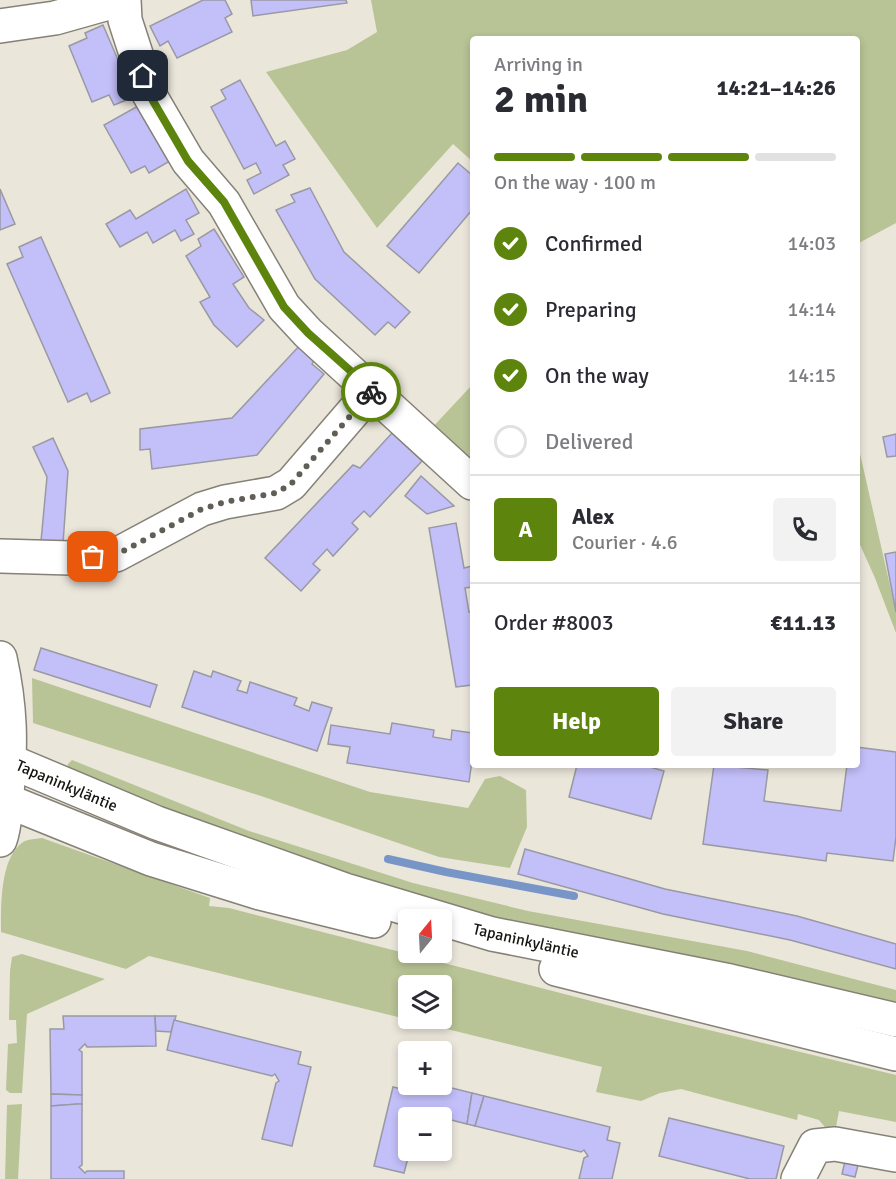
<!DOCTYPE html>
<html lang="en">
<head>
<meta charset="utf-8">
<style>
  :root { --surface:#fff; --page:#f2f2f3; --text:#2b2b33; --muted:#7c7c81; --line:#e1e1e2; --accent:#5d850e }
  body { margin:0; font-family:Signika,sans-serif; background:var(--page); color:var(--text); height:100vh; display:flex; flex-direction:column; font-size:22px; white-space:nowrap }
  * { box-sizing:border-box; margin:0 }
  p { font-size:20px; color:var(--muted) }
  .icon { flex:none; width:33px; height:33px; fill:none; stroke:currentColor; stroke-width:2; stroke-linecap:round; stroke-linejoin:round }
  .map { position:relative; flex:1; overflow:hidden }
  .side { position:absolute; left:470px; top:36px; width:390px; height:732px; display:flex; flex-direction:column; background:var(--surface); border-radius:6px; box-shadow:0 3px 9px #0003 }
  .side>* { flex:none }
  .needle { width:39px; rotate:18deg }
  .buttons { position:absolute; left:398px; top:909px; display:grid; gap:12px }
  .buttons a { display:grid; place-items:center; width:54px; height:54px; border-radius:6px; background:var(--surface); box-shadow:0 3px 9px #0003; font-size:30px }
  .pin { position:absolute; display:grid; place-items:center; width:51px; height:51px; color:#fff; margin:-26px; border-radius:12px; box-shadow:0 3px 9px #0006 }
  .courier { position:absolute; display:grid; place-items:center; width:60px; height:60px; margin:-30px; border:4px solid #5d850e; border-radius:50%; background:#fff; color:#222; box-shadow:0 2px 8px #0007 }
  .summary em { font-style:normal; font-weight:700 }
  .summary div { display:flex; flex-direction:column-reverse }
  .summary { display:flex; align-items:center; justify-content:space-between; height:102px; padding:0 24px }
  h1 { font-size:39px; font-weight:700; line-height:45px }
  .bar { display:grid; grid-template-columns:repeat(4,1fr); gap:9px 6px; align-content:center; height:72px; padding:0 24px }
  .bar i { height:8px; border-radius:4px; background:var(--line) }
  .bar .current { background:var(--accent) }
  .bar p { grid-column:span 4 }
  .line { display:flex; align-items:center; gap:15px; padding:0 24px; border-top:2px solid var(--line) }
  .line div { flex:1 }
  .round { display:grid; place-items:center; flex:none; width:63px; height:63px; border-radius:6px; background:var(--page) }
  ol { padding:0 24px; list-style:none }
  li { display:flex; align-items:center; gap:18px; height:66px }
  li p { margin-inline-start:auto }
  li .icon { padding:6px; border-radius:50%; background:var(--accent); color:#fff; stroke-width:4 }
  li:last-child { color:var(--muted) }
  li i { width:33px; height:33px; border:3px solid var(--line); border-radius:50% }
  .action { display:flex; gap:12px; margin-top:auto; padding:12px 24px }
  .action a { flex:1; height:69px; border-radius:6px; background:var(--accent); color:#fff; font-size:24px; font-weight:700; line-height:69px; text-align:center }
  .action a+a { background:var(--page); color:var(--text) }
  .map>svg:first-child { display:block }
  .green { fill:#b8c495; fill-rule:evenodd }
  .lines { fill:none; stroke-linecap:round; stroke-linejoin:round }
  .stream { stroke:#7795c7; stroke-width:8 }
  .building { fill:#c3bff9; stroke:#9999a4; stroke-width:1.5 }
  .minor-casing { stroke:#858176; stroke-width:36 }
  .major-casing { stroke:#858176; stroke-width:36 }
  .minor { stroke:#fff; stroke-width:33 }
  .major { stroke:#fff; stroke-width:33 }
  .done { stroke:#615e57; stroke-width:6; stroke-dasharray:0 10.8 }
  .route { stroke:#5d850e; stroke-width:8 }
  .labels { text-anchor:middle; stroke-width:5; stroke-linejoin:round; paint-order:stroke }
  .street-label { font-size:16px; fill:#161511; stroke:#fff }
</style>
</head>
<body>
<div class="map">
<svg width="896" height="1179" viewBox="0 0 896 1179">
  <rect width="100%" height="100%" fill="#ebe6da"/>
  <g class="green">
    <path d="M371,0H896V223L857,244L856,39H472V161L453,144L377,228L266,72L347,50L377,32Z"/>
    <path d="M472,385V469L430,430Z"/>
    <path d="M856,436L896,612V633L875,578L857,538Z"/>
    <path d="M32,678L370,792L468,808L485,779L500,776L526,790L527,827L510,868L439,857L261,796L33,723Z"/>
    <path d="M72,760L249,831L413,883L528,911L747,951L896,990V1009L503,923L319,869L66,770L68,764Z"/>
    <path d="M42,838L210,898L209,906L229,908L642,1014L896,1075V1122L839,1111L834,1138L819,1120L798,1114L797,1120L681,1089L660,1093L641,1101L596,1092L602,1067L149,956L126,969L1,932C1,904 0,858 23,842C28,839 36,839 42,838ZM408,986H441V1018H408Z"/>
    <path d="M22,954L105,979L27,1014L22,1093H10L6,1090L8,1044L17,1043L16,1020H9L10,971L12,957Z"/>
    <path d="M22,1104L18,1179H5L7,1105Z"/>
  </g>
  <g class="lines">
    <path class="stream" d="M388,859L446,872L574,896"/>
  </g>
  <g class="building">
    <path d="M203,0H225L232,14L225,18L232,32L177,58L168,41L160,46L150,26Z"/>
    <path d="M251,0H346L347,3L253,16Z"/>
    <path d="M103,25L134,97L114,105L109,95L92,102L69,46L87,38L85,33Z"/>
    <path d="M240,80L276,146L285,141L295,159L283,165L289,175L254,194L247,180L261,173L256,163L244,169L211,107L226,99L221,90Z"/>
    <path d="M138,106L170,161L149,173L145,166L131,173L104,125Z"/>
    <path d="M458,163L472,175V186L471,188L472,190V210L419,273L387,246Z"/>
    <path d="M310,188L344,252L410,312L395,328L388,322L375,335L315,279L276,210L295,202L291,195Z"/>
    <path d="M0,189L15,224L0,230Z"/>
    <path d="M186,189L199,213L186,220L194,234L181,241L175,230L153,243L147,232L120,247L106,224L130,210L136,219Z"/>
    <path d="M214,229L244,277L233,284L249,308L264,320L237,347L214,325L200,302L210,297L186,256L201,246L198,239Z"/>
    <path d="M41,237L110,393L91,402L87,393L68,402L7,264L23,257L19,247Z"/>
    <path d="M302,343L316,357L312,364L324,374L257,455L152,469L150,449L140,450V429L232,418Z"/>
    <path d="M392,433L422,461L370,517L364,511L352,523L358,529L333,556L327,549L313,564L320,570L301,591L265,558L353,465L360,468Z"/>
    <path d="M896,434V456L887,457L883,437Z"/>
    <path d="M53,438L68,471L63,544L41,541L47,477L33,447Z"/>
    <path d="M421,476L454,506L427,514L405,496Z"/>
    <path d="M456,523L464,568L472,566V587L465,588L469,612L472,611V685L456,687L429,528Z"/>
    <path d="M896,552V612L885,554Z"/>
    <path d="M41,648L157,685L150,707L34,670Z"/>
    <path d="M194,671L211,677L213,671L241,681L237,690L247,693L250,682L297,698L294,705L309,711L312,702L332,708L317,751L182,707Z"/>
    <path d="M392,723L434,730L433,737L451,740L452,730L472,733V761L469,782L347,763L350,747L328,744L331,725L390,734Z"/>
    <path d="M856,747L896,752V837L893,861L827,853L826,861L703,844L714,765L768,770L764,801L841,811L847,765H856Z"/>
    <path d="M577,765H643L664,771L651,819L569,797Z"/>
    <path d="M525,849L665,889L797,916L896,944V969L790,940L663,914L518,874Z"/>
    <path d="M63,1016H155L156,1046L87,1047L85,1044L79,1050L82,1052V1095L51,1094L50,1029H64Z"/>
    <path d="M155,1016H176L171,1032L156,1031Z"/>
    <path d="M174,1020L301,1052L298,1064L311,1067L292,1146L262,1139L276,1083L279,1081L275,1074L272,1076L167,1050Z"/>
    <path d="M408,1081V1084H436L472,1093L467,1124L424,1113L422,1110L416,1114L418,1118H408V1150H410L404,1173L374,1166L393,1087L406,1090Z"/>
    <path d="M472,1093L484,1096L475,1126L467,1124Z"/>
    <path d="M51,1094L82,1095V1104L51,1106Z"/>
    <path d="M484,1096L610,1127L607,1140L620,1143L612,1179H579L584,1158L588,1156L584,1150L581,1152L475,1126Z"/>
    <path d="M77,1104H82V1165L79,1167L85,1173L87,1171H124V1179H51V1106Z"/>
    <path d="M669,1118L784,1146L776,1179H750L659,1156Z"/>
    <path d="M846,1157L859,1161L855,1177L842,1174Z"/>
  </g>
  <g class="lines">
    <defs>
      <g id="minor">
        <path d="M124,0L125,20L149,94L188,161L224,203L284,307L308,333L472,483"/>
        <path d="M0,26L55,18L119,0"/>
        <path d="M0,556L71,558L116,555L202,509L225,502L276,493L291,484L372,390"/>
        <path d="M0,658C11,708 11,743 7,794C6,809 5,826 0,840"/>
        <path d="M798,1179L815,1146L835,1144L896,1155"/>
      </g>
      <g id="major">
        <path d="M0,757L157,823L345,890L492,934L730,981L896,1020"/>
        <path d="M0,798L151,859L260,893L374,921"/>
        <path d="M556,969L896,1054"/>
      </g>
    </defs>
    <use href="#minor" class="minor-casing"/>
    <use href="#major" class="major-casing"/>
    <use href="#minor" class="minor"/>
    <use href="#major" class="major"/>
  </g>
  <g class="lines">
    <path class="done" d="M93,557L116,555L202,509L225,502L276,493L291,484L371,392"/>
    <path class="route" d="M143,76L149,94L188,161L224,202L284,307L308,333L372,390L371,392"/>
  </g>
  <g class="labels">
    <g class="street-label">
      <text transform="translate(67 785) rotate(23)" y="6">Tapaninkyläntie</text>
      <text transform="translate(526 940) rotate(13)" y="6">Tapaninkyläntie</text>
    </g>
  </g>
</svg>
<div class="buttons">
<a><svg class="needle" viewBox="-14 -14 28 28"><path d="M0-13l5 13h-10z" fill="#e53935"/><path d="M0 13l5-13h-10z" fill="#7c7c81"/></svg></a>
<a><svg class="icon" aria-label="layers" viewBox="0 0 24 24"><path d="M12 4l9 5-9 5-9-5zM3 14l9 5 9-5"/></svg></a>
<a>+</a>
<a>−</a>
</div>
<div class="pin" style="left:93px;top:557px;background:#ea580c"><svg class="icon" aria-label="bag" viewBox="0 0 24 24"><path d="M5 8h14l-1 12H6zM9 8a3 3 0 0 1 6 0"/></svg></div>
<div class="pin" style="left:143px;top:76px;background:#1f2937"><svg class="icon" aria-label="home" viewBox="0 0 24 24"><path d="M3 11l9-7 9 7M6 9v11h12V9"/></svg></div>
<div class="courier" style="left:371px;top:392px"><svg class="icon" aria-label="bike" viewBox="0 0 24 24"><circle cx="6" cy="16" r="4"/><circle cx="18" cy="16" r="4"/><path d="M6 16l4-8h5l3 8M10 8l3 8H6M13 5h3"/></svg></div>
<section class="side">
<div class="summary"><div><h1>2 min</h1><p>Arriving in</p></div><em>14:21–14:26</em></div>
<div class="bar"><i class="current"></i><i class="current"></i><i class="current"></i><i></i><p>On the way · 100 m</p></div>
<ol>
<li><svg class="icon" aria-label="check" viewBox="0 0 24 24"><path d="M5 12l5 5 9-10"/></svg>Confirmed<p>14:03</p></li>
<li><svg class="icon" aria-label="check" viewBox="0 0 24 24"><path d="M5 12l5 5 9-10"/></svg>Preparing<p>14:14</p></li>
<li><svg class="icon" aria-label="check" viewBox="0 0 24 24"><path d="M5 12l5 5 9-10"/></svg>On the way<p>14:15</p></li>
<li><i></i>Delivered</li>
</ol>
<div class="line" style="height:108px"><b class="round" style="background:var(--accent);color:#fff">A</b><div><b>Alex</b><p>Courier · 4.6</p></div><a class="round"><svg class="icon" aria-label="phone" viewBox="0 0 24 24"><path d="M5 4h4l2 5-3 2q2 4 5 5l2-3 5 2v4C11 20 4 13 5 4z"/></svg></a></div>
<div class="line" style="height:78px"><div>Order #8003</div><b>€11.13</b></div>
<div class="action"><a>Help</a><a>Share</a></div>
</section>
</div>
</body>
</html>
